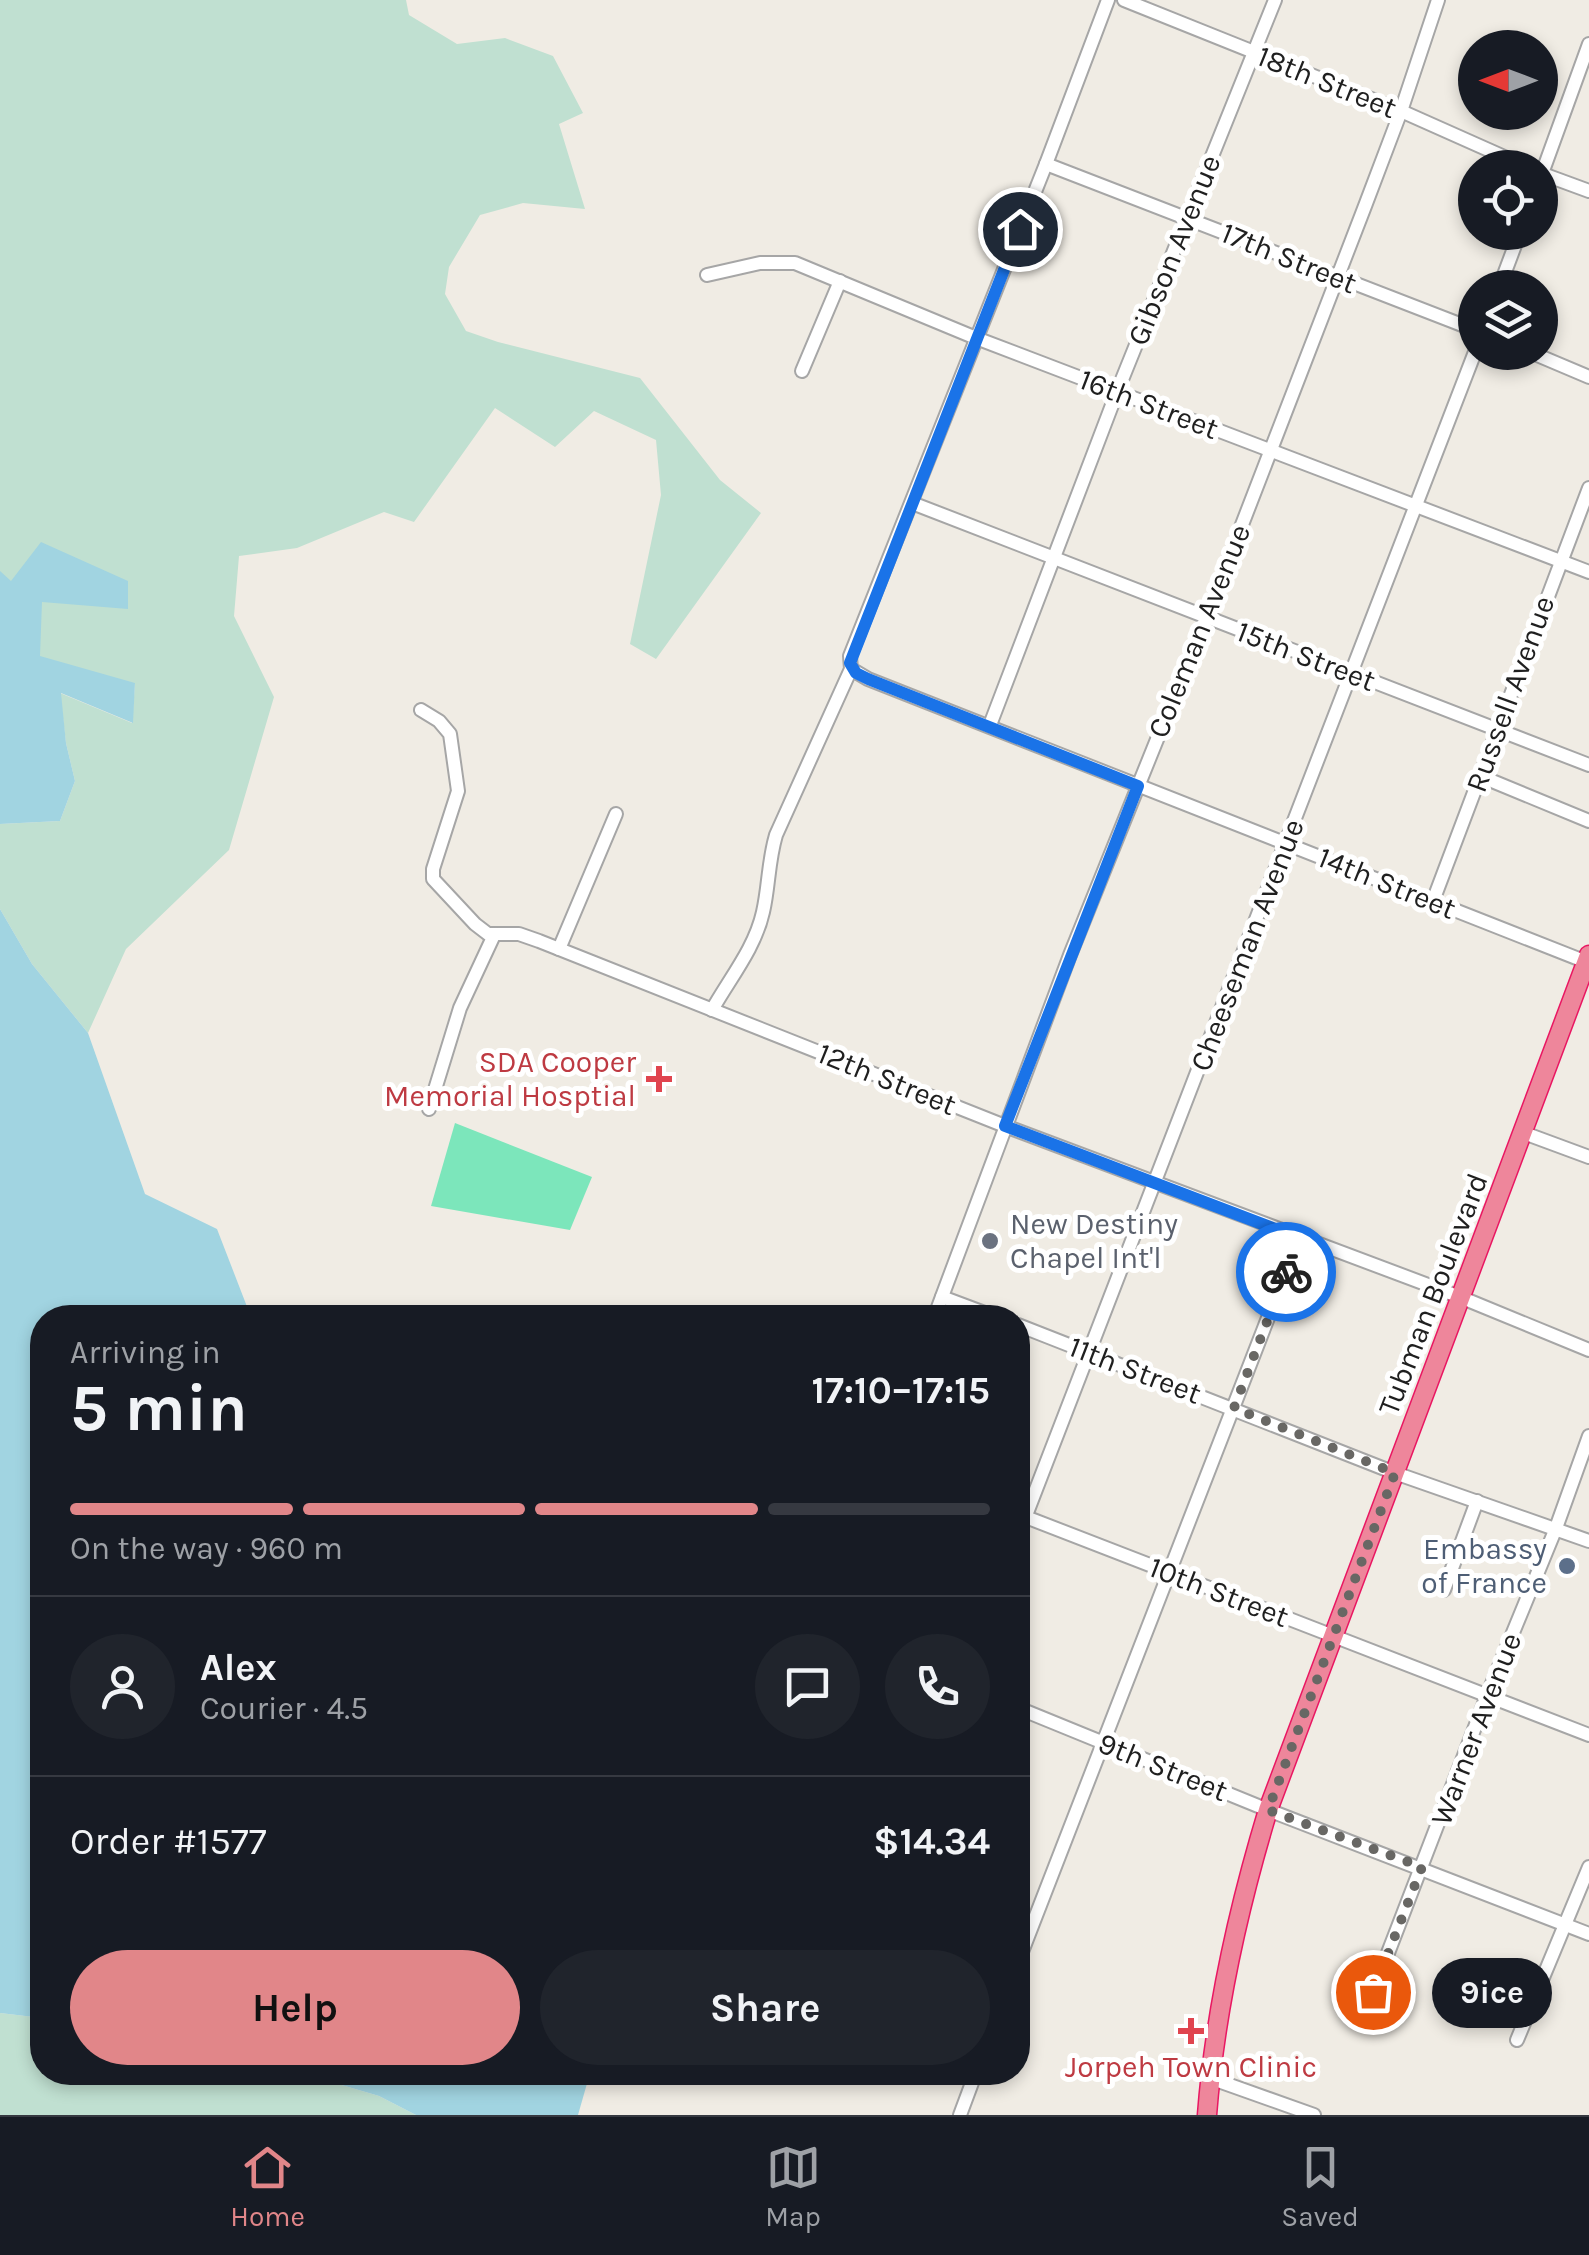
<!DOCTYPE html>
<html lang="en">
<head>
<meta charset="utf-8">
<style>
  :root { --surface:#171b24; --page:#20242c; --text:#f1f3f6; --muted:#9ea1a6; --line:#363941; --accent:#e18689 }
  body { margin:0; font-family:Karla,sans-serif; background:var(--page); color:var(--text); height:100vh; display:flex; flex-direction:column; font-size:38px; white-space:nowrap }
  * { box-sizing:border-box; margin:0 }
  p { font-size:32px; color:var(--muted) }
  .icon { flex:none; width:55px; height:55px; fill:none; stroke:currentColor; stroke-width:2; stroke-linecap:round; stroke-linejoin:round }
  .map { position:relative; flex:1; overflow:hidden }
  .details { position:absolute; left:30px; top:1305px; width:1000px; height:780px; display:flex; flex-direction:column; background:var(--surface); border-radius:40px; box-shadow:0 5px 15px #0003 }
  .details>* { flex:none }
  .needle { width:65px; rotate:270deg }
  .tools { position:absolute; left:1458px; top:30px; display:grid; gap:20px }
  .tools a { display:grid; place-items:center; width:100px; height:100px; border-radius:50%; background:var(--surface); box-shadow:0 5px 15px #0003; font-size:50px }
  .pin { position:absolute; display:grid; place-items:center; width:85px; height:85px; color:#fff; margin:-42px; border:5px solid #fff; border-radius:50%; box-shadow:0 2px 10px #0007 }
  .courier { position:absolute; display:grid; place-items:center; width:100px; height:100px; margin:-50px; border:8px solid #1a73e8; border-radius:50%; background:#fff; color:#222; box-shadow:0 2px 12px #0007 }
  .bubble { position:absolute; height:70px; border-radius:35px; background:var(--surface); box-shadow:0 5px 15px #0003; font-size:32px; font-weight:700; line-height:70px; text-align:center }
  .headline em { font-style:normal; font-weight:700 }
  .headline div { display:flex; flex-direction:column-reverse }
  .headline { display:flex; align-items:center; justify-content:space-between; height:170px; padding:0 40px }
  h1 { font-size:65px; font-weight:700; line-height:75px }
  .bar { display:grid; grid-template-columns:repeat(4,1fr); gap:15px 10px; align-content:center; height:120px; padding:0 40px }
  .bar i { height:12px; border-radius:8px; background:var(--line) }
  .bar .current { background:var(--accent) }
  .bar p { grid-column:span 4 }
  .line { display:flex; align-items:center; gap:25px; padding:0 40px; border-top:2px solid var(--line) }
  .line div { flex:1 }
  .round { display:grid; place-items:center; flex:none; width:105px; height:105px; border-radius:52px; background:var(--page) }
  .action { display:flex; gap:20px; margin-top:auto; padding:20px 40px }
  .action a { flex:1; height:115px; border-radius:60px; background:var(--accent); color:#111; font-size:40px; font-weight:700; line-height:115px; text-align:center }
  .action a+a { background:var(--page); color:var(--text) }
  .dock { display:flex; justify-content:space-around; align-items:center; height:140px; border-top:2px solid var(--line); background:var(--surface); font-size:28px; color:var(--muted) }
  .dock a { display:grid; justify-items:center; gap:5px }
  .dock .current { color:var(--accent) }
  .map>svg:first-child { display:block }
  .wetland { fill:#c0e0d1 }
  .pitch { fill:#7ce6bb }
  .water { fill:#a1d4e1 }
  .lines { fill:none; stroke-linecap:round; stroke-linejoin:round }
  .minor-casing { stroke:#a6a6a6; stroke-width:16 }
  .highway-casing { stroke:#e91762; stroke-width:21 }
  .minor { stroke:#fff; stroke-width:12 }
  .highway { stroke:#ee869b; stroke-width:18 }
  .done { stroke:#686764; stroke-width:10; stroke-dasharray:0 18 }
  .route { stroke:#1a73e8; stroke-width:12 }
  .health-dot { fill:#e0444e; stroke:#fff; stroke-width:4 }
  .worship-dot { fill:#6b7280; stroke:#fff; stroke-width:4 }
  .service-dot { fill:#5c6f8a; stroke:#fff; stroke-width:4 }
  .labels { text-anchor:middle; stroke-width:10; stroke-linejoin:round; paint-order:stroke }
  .street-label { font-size:30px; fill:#1f1f1f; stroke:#fff }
  .health-label { font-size:30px; fill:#be3a42; stroke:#fff; text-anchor:end }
  .worship-label { font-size:30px; fill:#5b616d; stroke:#fff; text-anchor:start }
  .service-label { font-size:30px; fill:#4e5e75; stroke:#fff; text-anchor:end }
</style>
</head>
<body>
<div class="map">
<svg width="1589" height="2115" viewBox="0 0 1589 2115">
  <rect width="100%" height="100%" fill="#f0ece4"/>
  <g class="wetland">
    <path d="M0,0H406L409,15L457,44L505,38L553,56L583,113L559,124L585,209L523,203L480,215L449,267L445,294L466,331L498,342L640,378L720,480L761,513L656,659L630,644L661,495L656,440L594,411L555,447L495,408L414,522L384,512L297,548L239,556L234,616L274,697L229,850L126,949L88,1033L32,964L0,909V824L60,821L75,781L66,743L60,693L132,723L135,684L0,661Z"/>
    <path d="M0,2013L42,2018V2072L301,2073L379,2096L416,2115H0Z"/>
  </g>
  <path class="pitch" d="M455,1123L592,1177L570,1230L431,1206Z"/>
  <g class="water">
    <path d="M41,542L128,581V609L42,602L40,656L135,683L133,723L61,693L66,743L75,781L60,821L0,824V571L11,581Z"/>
    <path d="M0,909L32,964L88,1033L145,1194L217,1229L251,1317L42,1318V2018L0,2013Z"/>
    <path d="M301,2073L590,2072V2073L578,2115H416L379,2096Z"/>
  </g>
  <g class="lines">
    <defs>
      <g id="minor">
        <path d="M1124,0L1401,111L1529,168"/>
        <path d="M1046,164L1475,330"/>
        <path d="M1540,173L1589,191"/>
        <path d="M1540,179L1589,44"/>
        <path d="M707,275L760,263H795L976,338L1589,572"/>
        <path d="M1499,288L1520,232"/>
        <path d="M1530,352L1589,377"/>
        <path d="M802,371L840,281"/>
        <path d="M912,503L1589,765"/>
        <path d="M851,669L868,679L1589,963"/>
        <path d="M421,710L439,721L450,734L458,791L433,869V879L475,924L488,934H519L539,941L1005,1126L1460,1297L1589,1350"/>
        <path d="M990,725L1117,392L1275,0"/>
        <path d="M1480,776L1589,821"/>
        <path d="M1433,901L1589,488"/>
        <path d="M559,949L616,814"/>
        <path d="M712,1010C730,978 755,948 763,912C769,886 768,862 776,835L851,669L850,656L1046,164L1108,0"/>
        <path d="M429,1109L460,1008L494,935"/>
        <path d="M1524,1133L1589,1157"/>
        <path d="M942,1297L998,1318"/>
        <path d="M934,1318L1070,955L1206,618L1365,206L1401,111L1438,0"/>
        <path d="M1018,1325L1395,1473L1589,1541"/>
        <path d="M1018,1514L1589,1735"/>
        <path d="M1018,1536L1475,352"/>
        <path d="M1444,1590L1477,1501"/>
        <path d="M1018,1708L1268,1810L1589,1934"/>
        <path d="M1018,1962L1299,1238"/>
        <path d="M1361,2023L1487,1696L1556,1528L1589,1436"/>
        <path d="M1517,2040L1589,1867"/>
        <path d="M1210,2078L1314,2115"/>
        <path d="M960,2115L976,2072"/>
      </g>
      <path id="highway" d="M1207,2115C1215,2011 1238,1909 1268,1810L1589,955"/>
    </defs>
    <use href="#minor" class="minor-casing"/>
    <use href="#highway" class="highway-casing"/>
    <use href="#minor" class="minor"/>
    <use href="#highway" class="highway"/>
  </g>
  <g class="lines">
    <path class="done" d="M1286,1272L1234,1408L1395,1473L1268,1810L1422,1867L1373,1992"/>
    <path class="route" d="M1020,229L850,663L856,673L868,679L1138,786L1005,1126L1299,1238L1286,1272"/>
  </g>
  <g class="health-dot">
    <path d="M654 1064h10v10h10v10h-10v10h-10v-10h-10v-10h10z"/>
    <path d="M1186 2016h10v10h10v10h-10v10h-10v-10h-10v-10h10z"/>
  </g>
  <circle class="worship-dot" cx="990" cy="1241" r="10"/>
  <circle class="service-dot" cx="1567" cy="1566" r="10"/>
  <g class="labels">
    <g class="street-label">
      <text transform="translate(1327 82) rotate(22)" y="10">18th Street</text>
      <text transform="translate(1174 250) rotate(-68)" y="10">Gibson Avenue</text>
      <text transform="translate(1289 258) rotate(22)" y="10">17th Street</text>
      <text transform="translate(1149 404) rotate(21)" y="10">16th Street</text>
      <text transform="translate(1199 631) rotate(-68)" y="10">Coleman Avenue</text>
      <text transform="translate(1306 656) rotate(21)" y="10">15th Street</text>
      <text transform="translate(1510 694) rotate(-70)" y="10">Russell Avenue</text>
      <text transform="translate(1387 883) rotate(22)" y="10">14th Street</text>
      <text transform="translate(1247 945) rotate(-69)" y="10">Cheeseman Avenue</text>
      <text transform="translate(887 1079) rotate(22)" y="10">12th Street</text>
      <text transform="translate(1433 1294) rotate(-69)" y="10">Tubman Boulevard</text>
      <text transform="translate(1135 1370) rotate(21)" y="10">11th Street</text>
      <text transform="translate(1219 1592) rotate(21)" y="10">10th Street</text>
      <text transform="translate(1476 1729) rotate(-69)" y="10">Warner Avenue</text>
      <text transform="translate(1163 1767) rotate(22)" y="10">9th Street</text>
    </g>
    <g class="health-label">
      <text x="636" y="1072">SDA Cooper<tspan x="636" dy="34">Memorial Hosptial</tspan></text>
      <text x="1191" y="2077" text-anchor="middle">Jorpeh Town Clinic</text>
    </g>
    <g class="worship-label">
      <text x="1010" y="1234">New Destiny<tspan x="1010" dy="34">Chapel Int'l</tspan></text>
    </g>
    <g class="service-label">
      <text x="1547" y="1559">Embassy<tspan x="1547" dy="34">of France</tspan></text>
    </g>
  </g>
</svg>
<div class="tools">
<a><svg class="needle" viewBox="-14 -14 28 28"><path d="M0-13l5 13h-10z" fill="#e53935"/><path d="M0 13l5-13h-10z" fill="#9ea1a6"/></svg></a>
<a><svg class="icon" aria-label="locate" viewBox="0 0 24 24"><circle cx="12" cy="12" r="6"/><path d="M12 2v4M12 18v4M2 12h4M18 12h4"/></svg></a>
<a><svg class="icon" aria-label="layers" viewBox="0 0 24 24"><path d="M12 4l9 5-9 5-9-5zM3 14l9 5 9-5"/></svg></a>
</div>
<div class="pin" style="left:1373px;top:1992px;background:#ea580c"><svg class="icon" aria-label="bag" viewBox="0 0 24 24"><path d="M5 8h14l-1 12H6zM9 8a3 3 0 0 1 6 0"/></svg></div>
<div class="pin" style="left:1020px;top:229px;background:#1f2937"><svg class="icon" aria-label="home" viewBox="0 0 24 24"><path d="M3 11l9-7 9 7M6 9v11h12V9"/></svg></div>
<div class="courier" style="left:1286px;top:1272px"><svg class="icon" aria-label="bike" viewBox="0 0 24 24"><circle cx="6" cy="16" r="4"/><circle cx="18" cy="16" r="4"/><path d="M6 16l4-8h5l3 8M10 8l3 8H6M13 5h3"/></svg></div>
<div class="bubble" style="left:1432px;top:1958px;width:120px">9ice</div>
<section class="details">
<div class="headline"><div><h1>5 min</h1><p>Arriving in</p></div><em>17:10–17:15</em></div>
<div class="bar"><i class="current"></i><i class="current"></i><i class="current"></i><i></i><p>On the way · 960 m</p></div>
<div class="line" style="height:180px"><a class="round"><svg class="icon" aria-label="person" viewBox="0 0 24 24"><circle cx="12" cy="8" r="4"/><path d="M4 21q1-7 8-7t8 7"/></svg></a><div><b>Alex</b><p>Courier · 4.5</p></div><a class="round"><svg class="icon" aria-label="chat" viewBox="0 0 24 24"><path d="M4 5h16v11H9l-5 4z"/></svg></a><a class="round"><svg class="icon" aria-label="phone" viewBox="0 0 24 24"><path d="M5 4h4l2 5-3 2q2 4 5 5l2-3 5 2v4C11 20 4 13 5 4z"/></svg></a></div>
<div class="line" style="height:130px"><div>Order #1577</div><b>$14.34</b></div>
<div class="action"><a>Help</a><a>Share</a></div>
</section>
</div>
<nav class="dock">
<a class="current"><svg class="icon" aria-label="home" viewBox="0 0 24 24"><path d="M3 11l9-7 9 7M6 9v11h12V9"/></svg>Home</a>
<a><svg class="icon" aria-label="map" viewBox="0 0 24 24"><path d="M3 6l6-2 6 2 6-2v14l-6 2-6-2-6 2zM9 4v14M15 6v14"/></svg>Map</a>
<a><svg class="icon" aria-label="saved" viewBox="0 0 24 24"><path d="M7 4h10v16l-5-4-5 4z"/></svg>Saved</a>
</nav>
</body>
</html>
